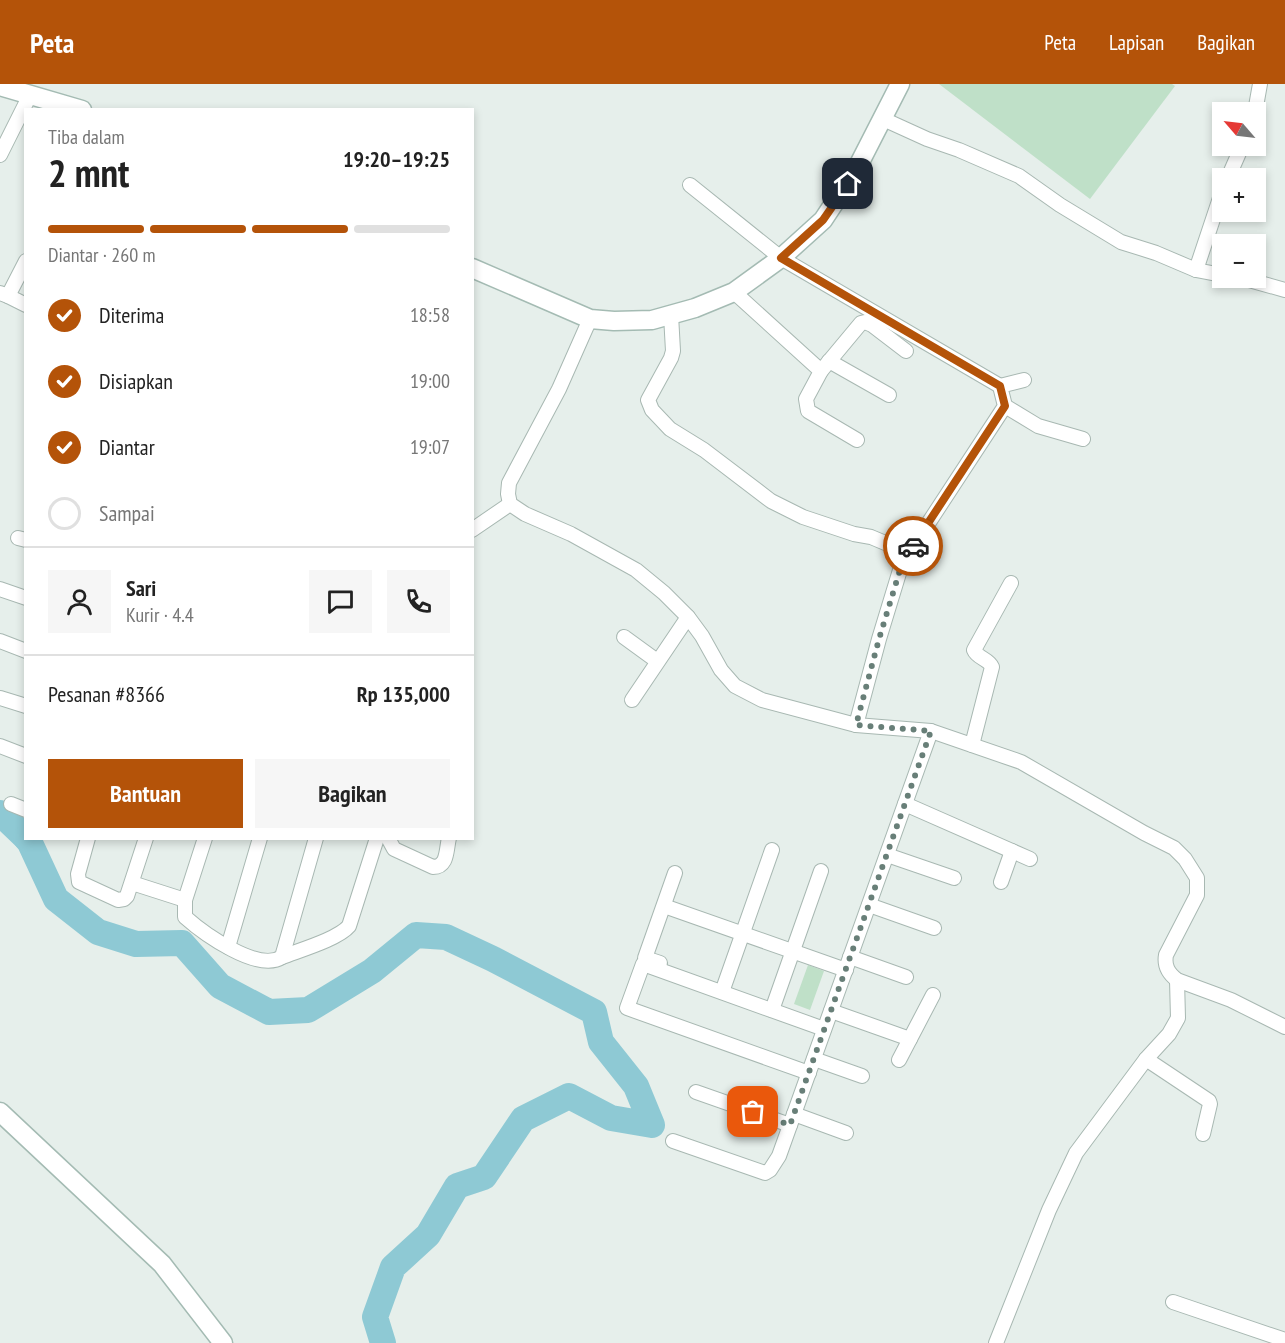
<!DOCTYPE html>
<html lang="id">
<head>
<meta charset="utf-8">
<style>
  :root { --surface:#fff; --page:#f6f6f6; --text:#222; --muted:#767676; --line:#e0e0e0; --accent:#b45309 }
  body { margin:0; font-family:"PT Sans Narrow",sans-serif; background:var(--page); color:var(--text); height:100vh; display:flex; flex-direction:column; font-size:22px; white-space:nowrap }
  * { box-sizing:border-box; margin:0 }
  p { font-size:20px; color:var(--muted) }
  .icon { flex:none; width:33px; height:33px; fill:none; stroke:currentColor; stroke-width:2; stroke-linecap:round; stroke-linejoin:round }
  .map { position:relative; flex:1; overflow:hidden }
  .side { position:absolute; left:24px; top:24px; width:450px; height:732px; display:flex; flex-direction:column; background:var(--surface); border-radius:0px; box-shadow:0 3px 9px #0003 }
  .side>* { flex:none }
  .needle { width:39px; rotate:298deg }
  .tools { position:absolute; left:1212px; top:18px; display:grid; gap:12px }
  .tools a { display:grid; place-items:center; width:54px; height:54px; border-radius:0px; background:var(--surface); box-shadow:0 3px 9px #0003; font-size:30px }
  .pin { position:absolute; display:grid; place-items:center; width:51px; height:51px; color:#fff; margin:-26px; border-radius:12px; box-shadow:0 3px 9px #0006 }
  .courier { position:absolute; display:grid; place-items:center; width:60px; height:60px; margin:-30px; border:4px solid #b45309; border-radius:50%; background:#fff; color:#222; box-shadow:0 2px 8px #0007 }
  .head em { font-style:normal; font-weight:600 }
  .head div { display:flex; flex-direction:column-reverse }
  .head { display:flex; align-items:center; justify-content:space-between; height:102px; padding:0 24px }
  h1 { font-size:39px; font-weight:600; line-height:45px }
  .bar { display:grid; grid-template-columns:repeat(4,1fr); gap:9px 6px; align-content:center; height:72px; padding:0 24px }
  .bar i { height:8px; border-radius:4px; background:var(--line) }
  .bar .current { background:var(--accent) }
  .bar p { grid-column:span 4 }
  .line { display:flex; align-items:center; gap:15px; padding:0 24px; border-top:2px solid var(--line) }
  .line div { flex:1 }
  .round { display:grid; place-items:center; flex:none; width:63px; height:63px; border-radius:0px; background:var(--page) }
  ol { padding:0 24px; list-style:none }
  li { display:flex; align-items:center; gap:18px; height:66px }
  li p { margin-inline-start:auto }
  li .icon { padding:6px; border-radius:50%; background:var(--accent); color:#fff; stroke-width:4 }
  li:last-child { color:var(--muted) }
  li i { width:33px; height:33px; border:3px solid var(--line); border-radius:50% }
  .action { display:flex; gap:12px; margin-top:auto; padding:12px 24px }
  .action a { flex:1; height:69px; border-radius:0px; background:var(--accent); color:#fff; font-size:24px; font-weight:600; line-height:69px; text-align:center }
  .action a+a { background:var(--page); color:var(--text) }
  header { display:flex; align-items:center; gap:36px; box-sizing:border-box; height:84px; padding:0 30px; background:var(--accent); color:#fff }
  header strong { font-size:28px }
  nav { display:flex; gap:33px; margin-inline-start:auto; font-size:21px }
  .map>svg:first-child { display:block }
  .green { fill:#bfe0c8 }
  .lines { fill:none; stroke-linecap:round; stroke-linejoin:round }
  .river { stroke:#8ec9d4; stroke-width:26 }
  .street-casing { stroke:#a8b8b2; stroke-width:16 }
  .secondary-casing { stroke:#a4bbb3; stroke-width:21 }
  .street { stroke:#fff; stroke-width:14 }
  .secondary { stroke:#fff; stroke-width:18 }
  .done { stroke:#687f78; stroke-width:6; stroke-dasharray:0 10.8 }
  .route { stroke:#b45309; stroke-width:8 }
</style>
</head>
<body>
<header>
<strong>Peta</strong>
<nav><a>Peta</a><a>Lapisan</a><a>Bagikan</a></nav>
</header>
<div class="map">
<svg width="1285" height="1259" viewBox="0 0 1285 1259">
  <rect width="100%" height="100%" fill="#e6efeb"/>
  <g class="green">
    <path d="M939,0H1172L1175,2L1090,115Z"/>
    <path d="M808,881L824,887L810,926L794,920Z"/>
  </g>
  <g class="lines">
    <g class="river">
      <path d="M0,729L26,754"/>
      <path d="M26,754L30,759L56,815L98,848L136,860L182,859L220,902L269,928L308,926L372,887L416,851L446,853L493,875L594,928L601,958L636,1002L652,1041L611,1034L569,1012L523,1035L484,1093L457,1102L428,1151L393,1183L375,1233L383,1259"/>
    </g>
    <defs>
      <g id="street">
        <path d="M1255,28L1260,0"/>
        <path d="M883,35L927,55L959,66L1019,92L1060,121L1121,158L1156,169L1196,186L1222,191"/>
        <path d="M0,71L30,11"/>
        <path d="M1228,94L1242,62"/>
        <path d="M690,101L781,174L1000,302"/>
        <path d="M1196,186L1222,108"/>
        <path d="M1242,194L1285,206"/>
        <path d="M734,208L821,287L806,315L808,327L857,356"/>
        <path d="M0,209L8,212L26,177"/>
        <path d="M8,212L26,221"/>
        <path d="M671,231L673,267L671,274L648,316L652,326L670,345L704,366L771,417L803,433L854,450L871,453L909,469"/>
        <path d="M590,235L559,305L509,399L508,410L510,420L525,430L571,450L636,486L664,509L688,533L702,552L721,586L735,602L762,616L856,641L931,647L1021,678L1144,749L1174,764L1185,775L1197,794V811L1166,871C1164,882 1168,889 1177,896L1231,916L1285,943"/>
        <path d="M829,277L889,311"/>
        <path d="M821,287L861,239L865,238L872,241L906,267"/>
        <path d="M1005,322L1038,342L1083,355"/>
        <path d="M472,446L510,420"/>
        <path d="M18,454L26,456"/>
        <path d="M0,505L26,514"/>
        <path d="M624,553L657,577"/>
        <path d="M0,557L26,567"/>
        <path d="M0,614L26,622"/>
        <path d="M632,616L688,533"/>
        <path d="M856,641L879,555L900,486L916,458L1005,322L1000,302L1024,296"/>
        <path d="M972,661L992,583C989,575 977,574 974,566L1011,499"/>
        <path d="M0,662L26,672"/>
        <path d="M11,720L26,726"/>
        <path d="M905,720L1030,775"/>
        <path d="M88,754L78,790L79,798L118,816L124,815L127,812L146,754"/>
        <path d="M205,754L185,816V833C203,849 258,889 282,873L316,754"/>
        <path d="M388,754L394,765L433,783C448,783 446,766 449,754"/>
        <path d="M887,771L954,794"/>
        <path d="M1001,798L1012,767"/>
        <path d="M132,799L185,816"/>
        <path d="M869,821L934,844"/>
        <path d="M664,822L846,886"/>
        <path d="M228,863L260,754"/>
        <path d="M282,873C300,866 338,855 349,842L377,754"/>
        <path d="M850,873L906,893"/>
        <path d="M660,879L645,874L675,789"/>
        <path d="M722,908L772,766"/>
        <path d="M772,926L821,787"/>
        <path d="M831,927L910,955"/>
        <path d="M814,975L862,992"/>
        <path d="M1146,975L1209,1017L1210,1020L1203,1050"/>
        <path d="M899,976L933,911"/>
        <path d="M809,989L627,924L643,880L824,945"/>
        <path d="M696,1008L790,1041"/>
        <path d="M794,1030L846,1049"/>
        <path d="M673,1057L765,1089L770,1086L779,1072L931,647"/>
        <path d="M1173,1218L1285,1256"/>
        <path d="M996,1259L1049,1126L1076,1069L1146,975L1169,950L1178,934L1177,896"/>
      </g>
      <g id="secondary">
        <path d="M0,2L82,26"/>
        <path d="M472,184L590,235L614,237L652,236L695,224L734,208L781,174L823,136L856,86L900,0"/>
        <path d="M0,1028L162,1180L223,1259"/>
      </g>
    </defs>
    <use href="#street" class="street-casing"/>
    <use href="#secondary" class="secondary-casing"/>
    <use href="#street" class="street"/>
    <use href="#secondary" class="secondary"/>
  </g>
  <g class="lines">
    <path class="done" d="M753,1028L790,1041L931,647L856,641L879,555L900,486L913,462"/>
    <path class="route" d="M848,100L823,136L781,174L1000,302L1005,322L913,462"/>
  </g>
</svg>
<div class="tools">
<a><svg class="needle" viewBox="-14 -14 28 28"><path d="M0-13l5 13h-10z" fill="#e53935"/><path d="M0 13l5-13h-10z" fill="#767676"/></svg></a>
<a>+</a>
<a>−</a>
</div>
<div class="pin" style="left:753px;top:1028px;background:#ea580c"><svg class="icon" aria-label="bag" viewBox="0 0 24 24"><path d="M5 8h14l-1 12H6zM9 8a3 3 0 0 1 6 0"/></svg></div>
<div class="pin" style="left:848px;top:100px;background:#1f2937"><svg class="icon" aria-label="home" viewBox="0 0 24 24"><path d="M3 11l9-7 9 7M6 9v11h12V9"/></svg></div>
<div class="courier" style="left:913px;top:462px"><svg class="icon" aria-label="car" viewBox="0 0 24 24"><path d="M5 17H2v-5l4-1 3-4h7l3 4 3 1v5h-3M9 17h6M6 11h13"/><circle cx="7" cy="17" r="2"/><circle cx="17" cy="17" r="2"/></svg></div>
<section class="side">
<div class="head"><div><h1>2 mnt</h1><p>Tiba dalam</p></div><em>19:20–19:25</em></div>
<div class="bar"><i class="current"></i><i class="current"></i><i class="current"></i><i></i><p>Diantar · 260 m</p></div>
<ol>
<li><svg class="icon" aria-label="check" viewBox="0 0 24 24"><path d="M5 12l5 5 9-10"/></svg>Diterima<p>18:58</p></li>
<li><svg class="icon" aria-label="check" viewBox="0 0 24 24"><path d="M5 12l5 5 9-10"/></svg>Disiapkan<p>19:00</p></li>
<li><svg class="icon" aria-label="check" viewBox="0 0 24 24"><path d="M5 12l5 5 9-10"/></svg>Diantar<p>19:07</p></li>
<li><i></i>Sampai</li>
</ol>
<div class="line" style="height:108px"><a class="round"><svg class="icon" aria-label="person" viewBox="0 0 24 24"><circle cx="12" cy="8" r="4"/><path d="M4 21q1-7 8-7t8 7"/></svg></a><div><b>Sari</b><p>Kurir · 4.4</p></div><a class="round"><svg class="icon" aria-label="chat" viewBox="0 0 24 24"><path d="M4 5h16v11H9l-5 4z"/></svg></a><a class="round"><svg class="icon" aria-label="phone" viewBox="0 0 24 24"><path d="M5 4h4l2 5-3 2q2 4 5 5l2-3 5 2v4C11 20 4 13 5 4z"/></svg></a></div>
<div class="line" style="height:78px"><div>Pesanan #8366</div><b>Rp 135,000</b></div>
<div class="action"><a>Bantuan</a><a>Bagikan</a></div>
</section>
</div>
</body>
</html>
